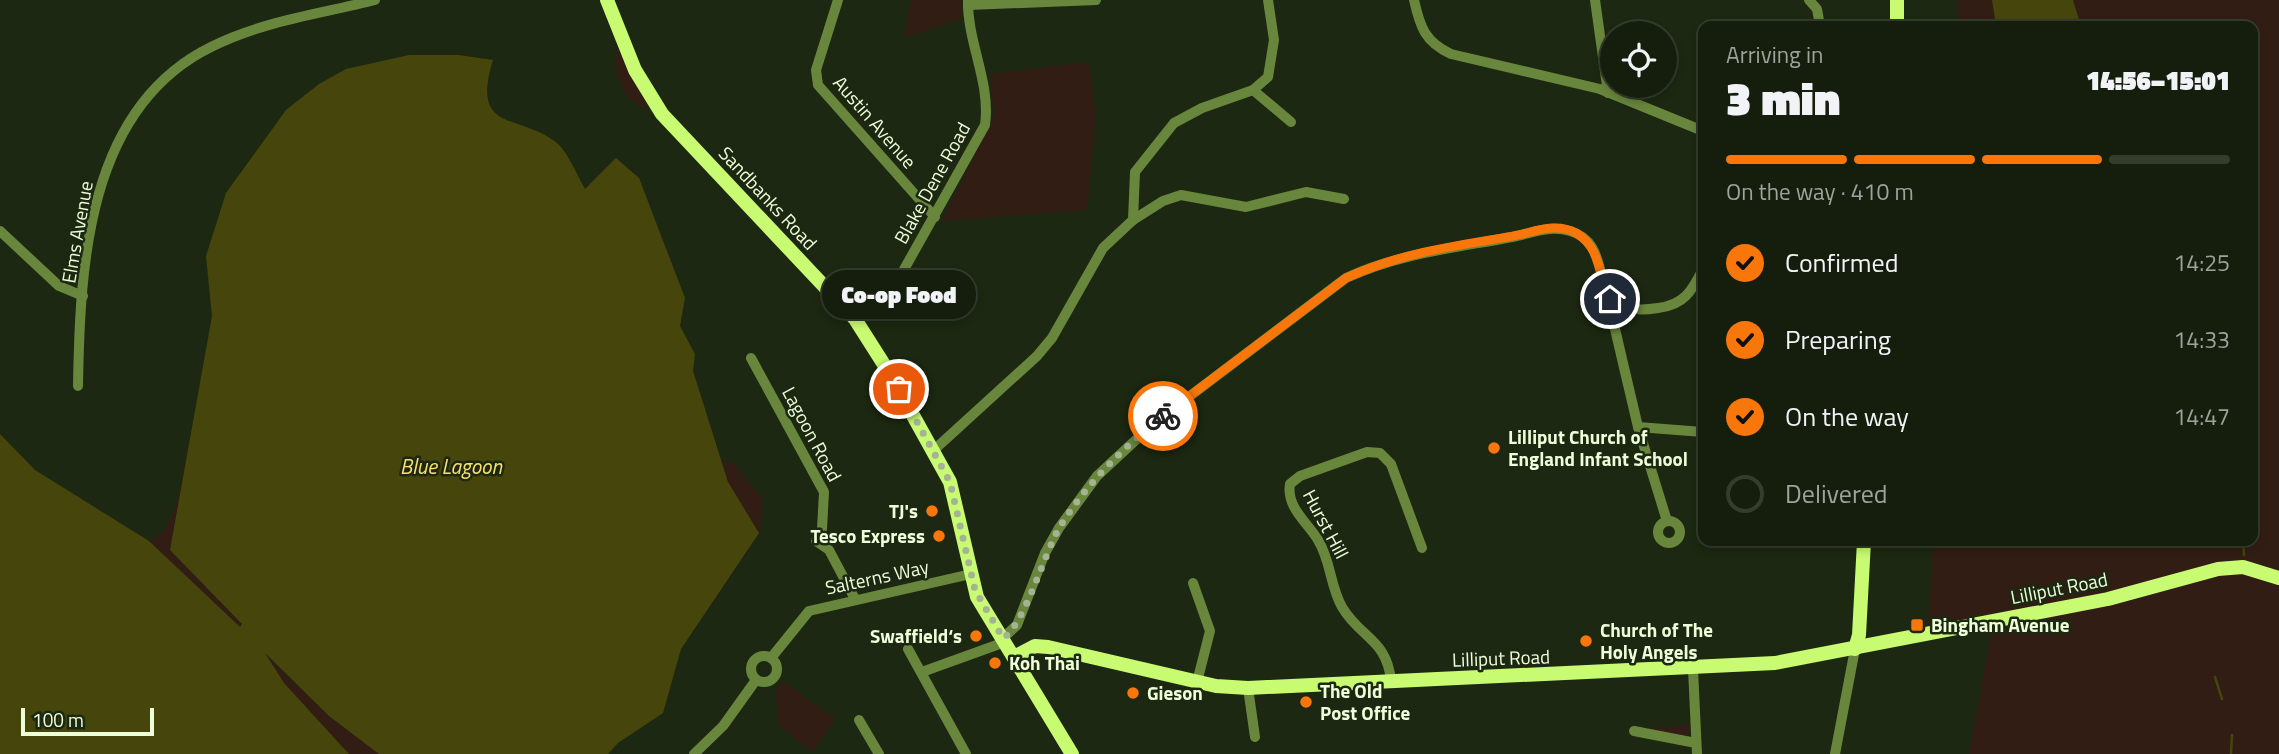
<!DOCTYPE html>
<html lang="en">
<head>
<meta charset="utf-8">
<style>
  :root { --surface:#151e0d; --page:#1e2716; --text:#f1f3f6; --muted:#9da29d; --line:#343c2e; --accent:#f8760a }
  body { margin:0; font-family:"Titillium Web",sans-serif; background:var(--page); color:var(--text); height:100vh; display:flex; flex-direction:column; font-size:26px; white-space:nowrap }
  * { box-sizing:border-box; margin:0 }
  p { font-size:23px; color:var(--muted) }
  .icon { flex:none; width:38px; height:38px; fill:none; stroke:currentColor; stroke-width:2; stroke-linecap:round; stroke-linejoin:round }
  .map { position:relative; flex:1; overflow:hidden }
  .sheet { position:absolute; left:1698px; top:21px; width:560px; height:525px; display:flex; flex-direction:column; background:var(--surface); border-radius:14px; box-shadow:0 4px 10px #0003,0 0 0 2px var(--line) }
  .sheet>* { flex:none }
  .tools { position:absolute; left:1600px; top:21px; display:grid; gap:14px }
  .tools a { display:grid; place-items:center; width:77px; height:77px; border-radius:50%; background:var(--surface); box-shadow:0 4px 10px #0003,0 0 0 2px var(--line); font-size:35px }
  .scale { position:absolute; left:21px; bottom:18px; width:133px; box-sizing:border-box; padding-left:7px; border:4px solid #edfed9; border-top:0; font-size:19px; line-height:24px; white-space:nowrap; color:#edfed9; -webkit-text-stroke:5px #1c2811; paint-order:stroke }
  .pin { position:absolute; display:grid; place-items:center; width:60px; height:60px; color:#fff; margin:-30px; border:4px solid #fff; border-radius:50%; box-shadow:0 2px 7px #0007 }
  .courier { position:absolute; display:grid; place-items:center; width:70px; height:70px; margin:-35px; border:5px solid #f8760a; border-radius:50%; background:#fff; color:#222; box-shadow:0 2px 9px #0007 }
  .bubble { position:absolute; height:49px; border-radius:24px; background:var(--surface); box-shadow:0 4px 10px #0003,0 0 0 2px var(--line); font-size:23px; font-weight:800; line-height:49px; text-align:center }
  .head em { font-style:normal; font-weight:800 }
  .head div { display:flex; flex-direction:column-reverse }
  .head { display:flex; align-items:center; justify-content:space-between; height:119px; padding:0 28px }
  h1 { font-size:46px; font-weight:800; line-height:52px }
  .bar { display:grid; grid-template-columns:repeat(4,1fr); gap:10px 7px; align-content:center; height:84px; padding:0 28px }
  .bar i { height:9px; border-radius:5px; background:var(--line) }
  .bar .current { background:var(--accent) }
  .bar p { grid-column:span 4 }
  ol { padding:0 28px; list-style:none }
  li { display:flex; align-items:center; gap:21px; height:77px }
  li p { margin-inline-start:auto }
  li .icon { padding:7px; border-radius:50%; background:var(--accent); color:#111; stroke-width:4 }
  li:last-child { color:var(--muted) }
  li i { width:38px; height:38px; border:4px solid var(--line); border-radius:50% }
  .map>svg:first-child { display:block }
  .green { fill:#321d14 }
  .water { fill:#46450c }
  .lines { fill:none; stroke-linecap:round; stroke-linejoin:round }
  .stream { stroke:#46450c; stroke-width:2.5 }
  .street { stroke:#69863d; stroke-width:10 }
  .secondary { stroke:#c8fb72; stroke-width:14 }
  .done { stroke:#a4b393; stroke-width:7; stroke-dasharray:0 12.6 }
  .route { stroke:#f8760a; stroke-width:9 }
  .poi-dot { fill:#f8760a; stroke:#1c2811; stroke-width:2.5 }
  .labels { text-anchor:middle; stroke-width:5; stroke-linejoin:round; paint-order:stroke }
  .street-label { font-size:19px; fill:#edfed9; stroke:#1c2811 }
  .poi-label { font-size:19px; font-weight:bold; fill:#edfed9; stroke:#1c2811; text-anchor:start }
  .water-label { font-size:21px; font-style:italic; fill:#fbe06a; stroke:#1c2811 }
</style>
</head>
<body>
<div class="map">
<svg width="2279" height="754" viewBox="0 0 2279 754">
  <rect width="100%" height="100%" fill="#1c2811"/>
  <g class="green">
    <path d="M911,0H961V19L904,38Z"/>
    <path d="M1957,0H1992L1996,26H1957Z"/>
    <path d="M2073,0H2279V754H1969L1992,630L1988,614L1928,626L1933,544L1872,543L2252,541V26H2081Z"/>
    <path d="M615,43L648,103L644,109C616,94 616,71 615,43Z"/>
    <path d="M1089,62L1096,116L1087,210L942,221L994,118L990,74Z"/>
    <path d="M187,455L170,550L243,624L240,628L149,541C178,531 179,483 187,455Z"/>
    <path d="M722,461L735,464L763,501L759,533L728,482Z"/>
    <path d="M261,650L329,716L379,754H349L284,683Z"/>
    <path d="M784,682L835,719L812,752L778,725L776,687Z"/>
    <path d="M1692,725L1689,733L1680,737L1649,728Z"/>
  </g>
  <g class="water">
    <path d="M1992,0H2073L2081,26H1996Z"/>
    <path d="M409,55H459L493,60C470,134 520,113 557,143C569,154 577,175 585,189L616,158L639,178L685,298L680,326L695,354L693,371L728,482L759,533L681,649L663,713L618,743L608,754H379L329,716L265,653L284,683L349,754H0V434L35,470L149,541L240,627L242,624L170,550L212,316L206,256L226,193L286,110L319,84L346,69Z"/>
  </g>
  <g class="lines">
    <g class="stream">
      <path d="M2243,541L2244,555"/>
      <path d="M2215,677L2222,699"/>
      <path d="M2231,754L2232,735"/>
    </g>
    <g class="street">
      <path d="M838,0L816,70L818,85L935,217"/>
      <path d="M1414,0C1420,27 1425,42 1451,54L1600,89L1703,131"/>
      <path d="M1595,0L1608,93"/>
      <path d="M1809,0L1817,9L1820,26"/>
      <path d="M968,5L1096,0"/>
      <path d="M1253,90L1291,122"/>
      <path d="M1133,220L1163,201L1181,195L1246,207L1306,192L1344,199"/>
      <path d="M0,231L59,286L83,296"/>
      <path d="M1615,304L1611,312L1638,427L1667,521"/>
      <path d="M855,319L882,299L902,273L985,125C991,82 967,42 968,0"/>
      <path d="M751,358L824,492L822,529L816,541L829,550L855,599"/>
      <path d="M78,386C80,265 87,108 211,47C262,21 321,14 375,0"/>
      <path d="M1638,427L1703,432"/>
      <path d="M935,449L1037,356L1052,338L1103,248L1133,220L1135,172L1174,123L1202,108L1253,90L1268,77L1274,40L1268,0"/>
      <circle cx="1669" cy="532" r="11"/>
      <path d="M1193,583L1210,631L1197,682"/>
      <path d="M1003,638L1017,625L1045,553L1059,528L1097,476L1153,424L1346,278C1400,253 1455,248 1512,237C1533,233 1548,225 1570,231C1622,246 1576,321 1658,308C1684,305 1692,291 1703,269"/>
      <path d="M908,649L966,754"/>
      <circle cx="764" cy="669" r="13"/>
      <path d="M771,658L809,611L971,574"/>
      <path d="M1693,669L1697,754"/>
      <path d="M922,672L1005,642"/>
      <path d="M1391,681C1387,639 1360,638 1342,607C1330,586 1331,561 1318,540C1307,522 1286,507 1290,484L1300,476L1367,452L1380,453L1391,464L1422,548"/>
      <path d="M1248,688L1255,737"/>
      <path d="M859,720L879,754"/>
      <path d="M1634,731L1696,743"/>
      <path d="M694,754L723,726L756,680"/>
      <path d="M1835,754L1855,649"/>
    </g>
    <g class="secondary">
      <path d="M607,0L635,70L662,114L855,319L890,374L950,482L977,597L1072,754"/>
      <path d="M1897,0V26"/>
      <path d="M1855,649L1859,635L1864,541"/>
      <path d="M1014,657L1035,646L1048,647L1216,686L1248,688L1775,663L2108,599L2218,569L2243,567L2279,578"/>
    </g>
  </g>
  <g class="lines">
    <path class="done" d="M899,389L950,482L975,590L1003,638C1025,625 1044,552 1061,525C1088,482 1123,448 1163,416"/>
    <path class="route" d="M1163,416L1346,278C1398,254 1452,246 1508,237C1531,234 1553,221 1576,233C1601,247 1599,278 1610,299"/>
  </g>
  <g class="poi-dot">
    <circle cx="1494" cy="448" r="7"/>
    <circle cx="932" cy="511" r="7"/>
    <circle cx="939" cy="536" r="7"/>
    <rect x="1910" y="618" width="14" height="14" rx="3.5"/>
    <circle cx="976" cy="636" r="7"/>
    <circle cx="1586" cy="641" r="7"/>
    <circle cx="995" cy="663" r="7"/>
    <circle cx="1133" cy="693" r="7"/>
    <circle cx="1306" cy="702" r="7"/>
  </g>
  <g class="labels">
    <g class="street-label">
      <text transform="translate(875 122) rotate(49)" y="7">Austin Avenue</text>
      <text transform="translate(932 183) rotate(-61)" y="7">Blake Dene Road</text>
      <text transform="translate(768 198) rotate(47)" y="7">Sandbanks Road</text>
      <text transform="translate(77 232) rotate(-80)" y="7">Elms Avenue</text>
      <text transform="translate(812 434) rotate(62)" y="7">Lagoon Road</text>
      <text transform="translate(1326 524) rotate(62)" y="7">Hurst Hill</text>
      <text transform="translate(877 577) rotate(-12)" y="7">Salterns Way</text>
      <text transform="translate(2059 588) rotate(-11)" y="7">Lilliput Road</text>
      <text transform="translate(1501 658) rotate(-2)" y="7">Lilliput Road</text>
    </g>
    <g class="poi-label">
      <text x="1508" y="444">Lilliput Church of<tspan x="1508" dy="22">England Infant School</tspan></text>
      <text x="918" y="518" text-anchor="end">TJ's</text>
      <text x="925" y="543" text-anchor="end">Tesco Express</text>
      <text x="1931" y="632">Bingham Avenue</text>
      <text x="1600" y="637">Church of The<tspan x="1600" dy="22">Holy Angels</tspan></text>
      <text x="962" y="643" text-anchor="end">Swaffield‘s</text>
      <text x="1009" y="670">Koh Thai</text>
      <text x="1320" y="698">The Old<tspan x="1320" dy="22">Post Office</tspan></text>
      <text x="1147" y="700">Gieson</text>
    </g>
    <g class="water-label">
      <text x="451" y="474">Blue Lagoon</text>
    </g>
  </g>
</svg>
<div class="tools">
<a><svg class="icon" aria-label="locate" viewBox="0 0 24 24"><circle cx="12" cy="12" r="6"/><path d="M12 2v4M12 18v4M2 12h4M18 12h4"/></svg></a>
</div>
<div class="scale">100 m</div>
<div class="pin" style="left:899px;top:389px;background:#ea580c"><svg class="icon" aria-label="bag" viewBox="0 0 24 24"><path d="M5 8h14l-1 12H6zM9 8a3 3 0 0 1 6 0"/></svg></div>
<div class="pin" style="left:1610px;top:299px;background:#1f2937"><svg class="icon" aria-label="home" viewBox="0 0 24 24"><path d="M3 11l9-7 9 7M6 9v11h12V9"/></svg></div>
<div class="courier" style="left:1163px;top:416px"><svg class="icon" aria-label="bike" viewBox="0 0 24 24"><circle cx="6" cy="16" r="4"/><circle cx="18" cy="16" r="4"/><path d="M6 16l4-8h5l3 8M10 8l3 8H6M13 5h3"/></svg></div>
<div class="bubble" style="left:822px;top:270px;width:154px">Co-op Food</div>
<section class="sheet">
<div class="head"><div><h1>3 min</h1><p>Arriving in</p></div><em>14:56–15:01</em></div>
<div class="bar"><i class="current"></i><i class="current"></i><i class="current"></i><i></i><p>On the way · 410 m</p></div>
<ol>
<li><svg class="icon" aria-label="check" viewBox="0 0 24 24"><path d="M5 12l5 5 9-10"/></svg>Confirmed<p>14:25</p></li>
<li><svg class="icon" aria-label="check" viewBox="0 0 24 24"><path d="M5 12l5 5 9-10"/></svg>Preparing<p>14:33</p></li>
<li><svg class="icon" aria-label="check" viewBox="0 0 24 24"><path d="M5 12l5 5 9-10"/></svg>On the way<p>14:47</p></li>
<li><i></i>Delivered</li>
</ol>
</section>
</div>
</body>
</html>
